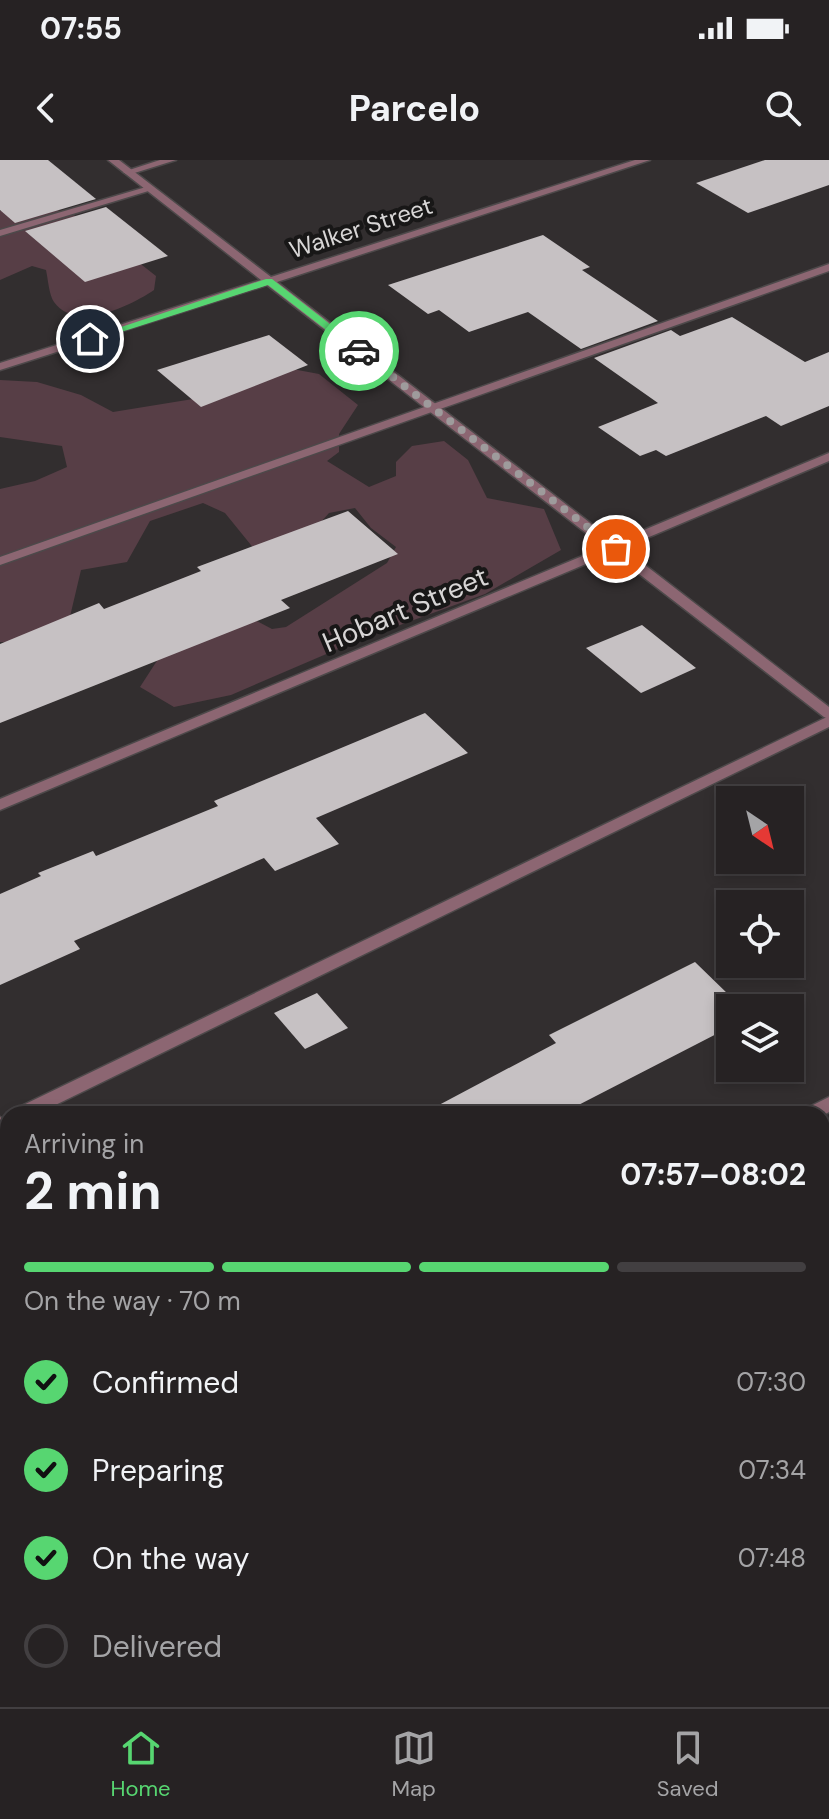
<!DOCTYPE html>
<html lang="en">
<head>
<meta charset="utf-8">
<style>
  :root { --surface:#262223; --page:#2e2a2b; --text:#f1f3f6; --muted:#a4a4a6; --line:#423f41; --accent:#57d671 }
  body { margin:0; font-family:"DM Sans",sans-serif; background:var(--page); color:var(--text); height:100vh; display:flex; flex-direction:column; font-size:30px; white-space:nowrap }
  * { box-sizing:border-box; margin:0 }
  p { font-size:26px; color:var(--muted) }
  .icon { flex:none; width:44px; height:44px; fill:none; stroke:currentColor; stroke-width:2; stroke-linecap:round; stroke-linejoin:round }
  .map { position:relative; flex:1; overflow:hidden }
  .details { position:absolute; left:0px; top:946px; width:830px; height:602px; display:flex; flex-direction:column; background:var(--surface); border-radius:24px 24px 0 0; box-shadow:0 4px 12px #0003,0 0 0 2px var(--line) }
  .details>* { flex:none }
  .needle { width:52px; rotate:145deg }
  .buttons { position:absolute; left:716px; top:626px; display:grid; gap:16px }
  .buttons a { display:grid; place-items:center; width:88px; height:88px; border-radius:0px; background:var(--surface); box-shadow:0 4px 12px #0003,0 0 0 2px var(--line); font-size:40px }
  .pin { position:absolute; display:grid; place-items:center; width:68px; height:68px; color:#fff; margin:-34px; border:4px solid #fff; border-radius:50%; box-shadow:0 2px 8px #0007 }
  .courier { position:absolute; display:grid; place-items:center; width:80px; height:80px; margin:-40px; border:6px solid #57d671; border-radius:50%; background:#fff; color:#222; box-shadow:0 2px 10px #0007 }
  .head em { font-style:normal; font-weight:700 }
  .head div { display:flex; flex-direction:column-reverse }
  .head { display:flex; align-items:center; justify-content:space-between; height:136px; padding:0 24px }
  h1 { font-size:52px; font-weight:700; line-height:60px }
  .bar { display:grid; grid-template-columns:repeat(4,1fr); gap:12px 8px; align-content:center; height:96px; padding:0 24px }
  .bar i { height:10px; border-radius:6px; background:var(--line) }
  .bar .on { background:var(--accent) }
  .bar p { grid-column:span 4 }
  ol { padding:0 24px; list-style:none }
  li { display:flex; align-items:center; gap:24px; height:88px }
  li p { margin-inline-start:auto }
  li .icon { padding:8px; border-radius:50%; background:var(--accent); color:#111; stroke-width:4 }
  li:last-child { color:var(--muted) }
  li i { width:44px; height:44px; border:4px solid var(--line); border-radius:50% }
  .status { display:flex; justify-content:space-between; align-items:center; height:56px; padding:0 40px; background:var(--surface); direction:ltr }
  .status svg { height:22px; fill:currentColor }
  header { display:flex; justify-content:space-between; align-items:center; height:104px; padding:0 24px; background:var(--surface); font-size:36px; font-weight:700 }
  .tabs { display:flex; justify-content:space-around; align-items:center; height:112px; border-top:2px solid var(--line); background:var(--surface); font-size:22px; color:var(--muted) }
  .tabs a { display:grid; justify-items:center; gap:4px }
  .tabs .on { color:var(--accent) }
  .map>svg:first-child { display:block }
  .green { fill:#573e46 }
  .building { fill:#c6c1c3 }
  .lines { fill:none; stroke-linecap:round; stroke-linejoin:round }
  .service-casing { stroke:#4d494a; stroke-width:3 }
  .minor-casing { stroke:#4d494a; stroke-width:3 }
  .service { fill:#8c6672; fill-rule:evenodd }
  .minor { fill:#8c6672; fill-rule:evenodd }
  .route { fill:#57d671 }
  .done { stroke:#9e9b9c; stroke-width:8; stroke-dasharray:0 14.4 }
  .labels { text-anchor:middle; stroke-width:8; stroke-linejoin:round; paint-order:stroke }
  .far-street-label { font-size:24px; fill:#d8d6d6; stroke:#181717 }
  .street-label { font-size:28px; fill:#d8d6d6; stroke:#181717 }
</style>
</head>
<body>
<div class="status"><b>07:55</b><svg viewBox="0 0 49 12"><path d="M0 12V9h3v3zM5 12V6h3v6zM10 12V3h3v9zM15 12V0h3v12zM26 1h20v11H26zM47 4h2v5h-2z"/></svg></div>
<header><svg class="icon" aria-label="back" viewBox="0 0 24 24"><path d="M15 5l-7 7 7 7"/></svg>Parcelo<svg class="icon" aria-label="search" viewBox="0 0 24 24"><circle cx="10" cy="10" r="6"/><path d="M15 15l6 6"/></svg></header>
<div class="map">
<svg width="829" height="1547" viewBox="0 0 829 1547">
  <rect width="100%" height="100%" fill="#322e2f"/>
  <g class="green">
    <path d="M51,48L82,58L156,116L154,130C132,145 76,173 54,142C49,135 48,119 46,110L32,106L0,120V51Z"/>
    <path d="M287,208L319,214L358,245L339,274V292L327,301L369,327L396,316V302L412,286L444,281L468,300L487,338L544,349L561,390L485,434L359,480L231,535L174,547L140,527L171,479L219,441L272,469L286,467L387,403L396,387L371,368L355,348L329,353L311,373L255,390L225,353L203,343L150,361L127,402L81,410L68,465L26,483L0,482V329L35,321L67,307L62,286L0,277V220L37,222L81,235L113,252L236,232Z"/>
  </g>
  <g class="building">
    <path d="M0,0H48L96,39L15,63L0,50Z"/>
    <path d="M765,0H829V25L748,53L696,23Z"/>
    <path d="M106,47L168,96L85,122L25,71Z"/>
    <path d="M543,75L590,107L582,110L658,161L581,189L528,152L469,172L439,150L428,154L388,125Z"/>
    <path d="M732,157L805,202L829,192V246L781,266L766,256L666,296L656,290L640,296L598,267L658,243L594,198L671,170L680,176Z"/>
    <path d="M269,175L308,205L201,247L157,210Z"/>
    <path d="M348,351L398,394L281,440L290,448L0,563V484L99,443L104,449L201,411L197,407Z"/>
    <path d="M642,465L696,508L641,533L586,488Z"/>
    <path d="M425,553L468,593L316,658L339,684L275,711L264,698L74,781L80,789L0,825V734L41,716L38,713L93,691L96,696L218,646L214,641Z"/>
    <path d="M695,802L730,836V867L561,954H422L556,883L549,875Z"/>
    <path d="M317,833L348,868L305,889L274,853Z"/>
  </g>
  <g class="lines">
    <defs>
      <g id="service">
        <path d="M160,0H176L128,15L123,12Z"/>
        <path d="M146,27L155,29L0,76V70Z"/>
        <path d="M829,104V111L0,405V397Z"/>
        <path d="M829,556V567L37,954H12L15,949Z"/>
        <path d="M829,1367V1387L822,1389V1369Z"/>
        <path d="M574,1540H604L601,1547H571Z"/>
      </g>
      <g id="minor">
        <path d="M108,0H119L271,117L635,0H650L277,122L615,382L829,293V301L623,388L829,547V559L824,557L612,393L0,650V639L604,387L267,125L0,210V203L261,120Z"/>
        <path d="M829,937V952L822,956V954H802L805,949Z"/>
        <path d="M0,957L8,962V982L0,977Z"/>
        <path d="M8,1406V1428L0,1431V1410Z"/>
        <path d="M405,1540H429L432,1547H408Z"/>
      </g>
    </defs>
    <use href="#service" class="service-casing"/>
    <use href="#minor" class="minor-casing"/>
    <use href="#service" class="service"/>
    <use href="#minor" class="minor"/>
  </g>
  <path class="route" d="M266,119H272L362,189V193H356L268,125L93,181L85,179Z"/>
  <g class="lines">
    <path class="done" d="M359,191L616,389"/>
  </g>
  <g class="labels">
    <g class="far-street-label">
      <text transform="translate(361 68) rotate(-18)" y="8">Walker Street</text>
    </g>
    <g class="street-label">
      <text transform="translate(405 449) rotate(-23)" y="10">Hobart Street</text>
    </g>
  </g>
</svg>
<div class="buttons">
<a><svg class="needle" viewBox="-14 -14 28 28"><path d="M0-13l5 13h-10z" fill="#e53935"/><path d="M0 13l5-13h-10z" fill="#a4a4a6"/></svg></a>
<a><svg class="icon" aria-label="locate" viewBox="0 0 24 24"><circle cx="12" cy="12" r="6"/><path d="M12 2v4M12 18v4M2 12h4M18 12h4"/></svg></a>
<a><svg class="icon" aria-label="layers" viewBox="0 0 24 24"><path d="M12 4l9 5-9 5-9-5zM3 14l9 5 9-5"/></svg></a>
</div>
<div class="pin" style="left:616px;top:389px;background:#ea580c"><svg class="icon" aria-label="bag" viewBox="0 0 24 24"><path d="M5 8h14l-1 12H6zM9 8a3 3 0 0 1 6 0"/></svg></div>
<div class="pin" style="left:90px;top:179px;background:#1f2937"><svg class="icon" aria-label="home" viewBox="0 0 24 24"><path d="M3 11l9-7 9 7M6 9v11h12V9"/></svg></div>
<div class="courier" style="left:359px;top:191px"><svg class="icon" aria-label="car" viewBox="0 0 24 24"><path d="M5 17H2v-5l4-1 3-4h7l3 4 3 1v5h-3M9 17h6M6 11h13"/><circle cx="7" cy="17" r="2"/><circle cx="17" cy="17" r="2"/></svg></div>
<section class="details">
<div class="head"><div><h1>2 min</h1><p>Arriving in</p></div><em>07:57–08:02</em></div>
<div class="bar"><i class="on"></i><i class="on"></i><i class="on"></i><i></i><p>On the way · 70 m</p></div>
<ol>
<li><svg class="icon" aria-label="check" viewBox="0 0 24 24"><path d="M5 12l5 5 9-10"/></svg>Confirmed<p>07:30</p></li>
<li><svg class="icon" aria-label="check" viewBox="0 0 24 24"><path d="M5 12l5 5 9-10"/></svg>Preparing<p>07:34</p></li>
<li><svg class="icon" aria-label="check" viewBox="0 0 24 24"><path d="M5 12l5 5 9-10"/></svg>On the way<p>07:48</p></li>
<li><i></i>Delivered</li>
</ol>
</section>
</div>
<nav class="tabs">
<a class="on"><svg class="icon" aria-label="home" viewBox="0 0 24 24"><path d="M3 11l9-7 9 7M6 9v11h12V9"/></svg>Home</a>
<a><svg class="icon" aria-label="map" viewBox="0 0 24 24"><path d="M3 6l6-2 6 2 6-2v14l-6 2-6-2-6 2zM9 4v14M15 6v14"/></svg>Map</a>
<a><svg class="icon" aria-label="saved" viewBox="0 0 24 24"><path d="M7 4h10v16l-5-4-5 4z"/></svg>Saved</a>
</nav>
</body>
</html>
